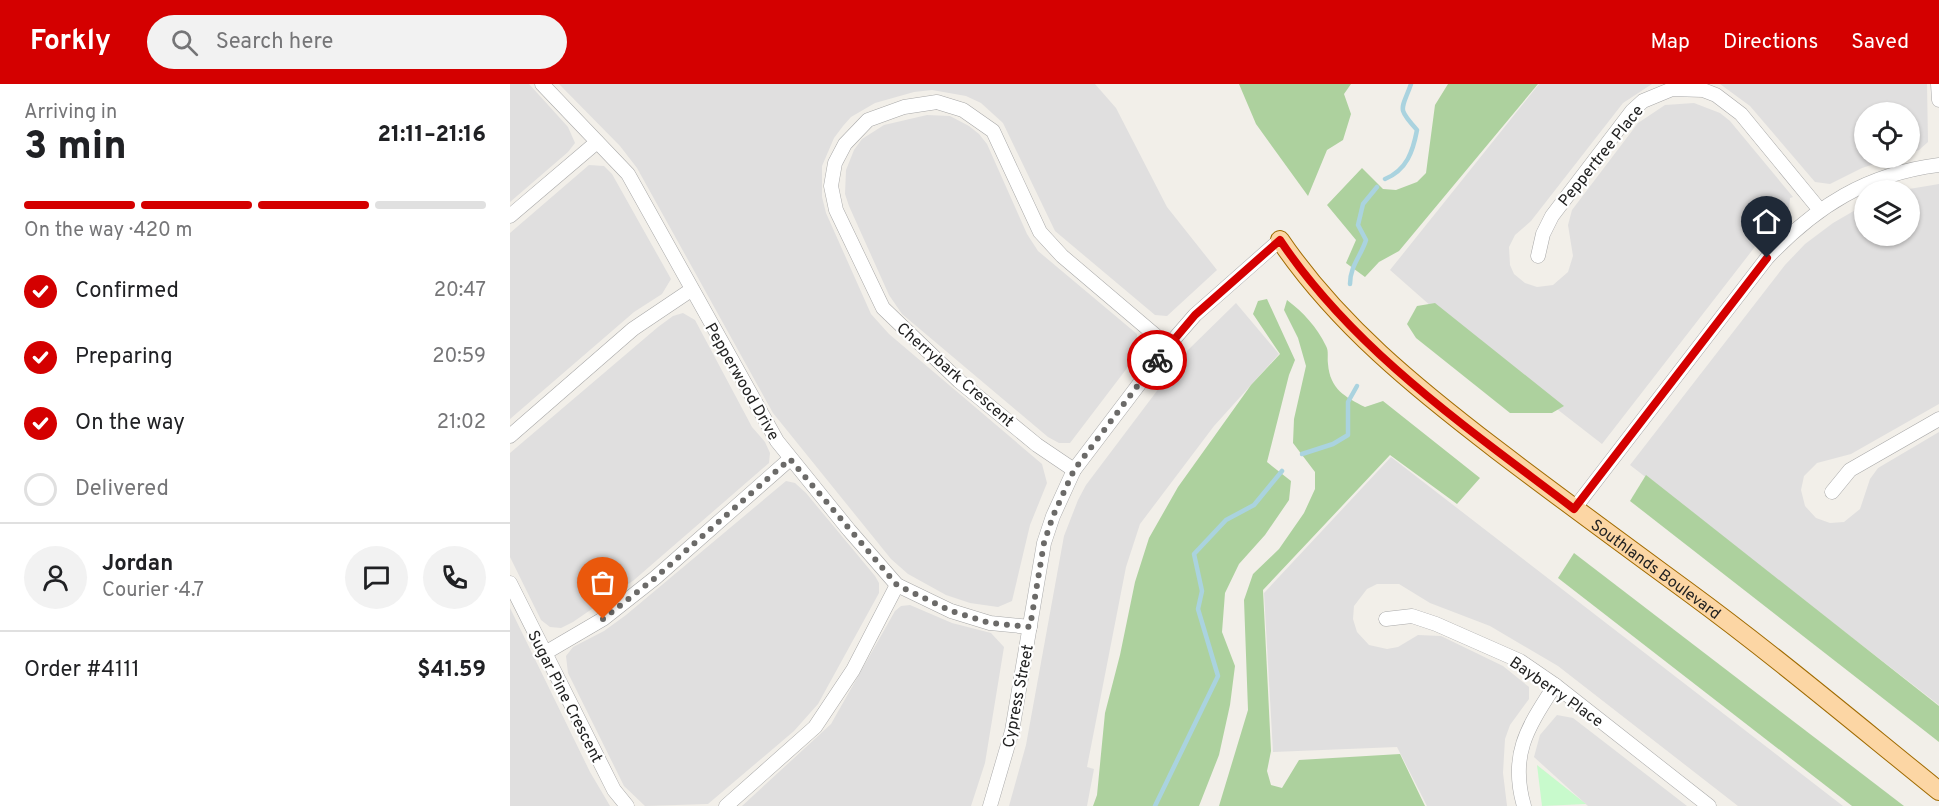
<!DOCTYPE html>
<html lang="en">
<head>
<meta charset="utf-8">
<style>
  :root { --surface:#fff; --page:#f2f2f2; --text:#202124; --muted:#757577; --line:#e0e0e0; --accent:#d40000 }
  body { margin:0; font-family:Overpass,sans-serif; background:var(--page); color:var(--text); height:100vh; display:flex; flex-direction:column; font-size:22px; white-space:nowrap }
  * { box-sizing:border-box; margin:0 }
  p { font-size:20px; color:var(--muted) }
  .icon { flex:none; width:33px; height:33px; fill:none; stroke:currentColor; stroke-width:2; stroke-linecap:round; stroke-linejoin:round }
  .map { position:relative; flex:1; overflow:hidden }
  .details { display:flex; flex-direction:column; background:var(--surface); width:510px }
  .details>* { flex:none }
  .buttons { position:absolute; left:1344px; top:18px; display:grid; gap:12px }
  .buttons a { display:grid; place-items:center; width:66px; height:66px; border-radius:50%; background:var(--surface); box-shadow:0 2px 4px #0004; font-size:30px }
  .pin { position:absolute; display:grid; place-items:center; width:51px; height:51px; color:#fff; margin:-62px -26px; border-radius:50% 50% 50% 0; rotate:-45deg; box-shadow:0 0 6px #0007 }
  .pin .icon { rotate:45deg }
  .courier { position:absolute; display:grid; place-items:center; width:60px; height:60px; margin:-30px; border:4px solid #d40000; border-radius:50%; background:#fff; color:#222; box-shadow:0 2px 8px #0007 }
  .summary em { font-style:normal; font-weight:800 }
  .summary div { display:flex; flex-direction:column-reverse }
  .summary { display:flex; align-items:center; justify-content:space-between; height:102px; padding:0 24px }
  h1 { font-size:39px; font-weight:800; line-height:45px }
  .bar { display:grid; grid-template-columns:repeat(4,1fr); gap:9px 6px; align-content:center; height:72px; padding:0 24px }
  .bar i { height:8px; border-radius:4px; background:var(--line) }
  .bar .selected { background:var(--accent) }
  .bar p { grid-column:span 4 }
  .line { display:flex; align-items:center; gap:15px; padding:0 24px; border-top:2px solid var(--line) }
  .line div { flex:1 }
  .round { display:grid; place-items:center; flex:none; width:63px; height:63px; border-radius:32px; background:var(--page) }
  ol { padding:0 24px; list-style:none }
  li { display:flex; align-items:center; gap:18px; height:66px }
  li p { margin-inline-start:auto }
  li .icon { padding:6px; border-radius:50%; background:var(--accent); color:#fff; stroke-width:4 }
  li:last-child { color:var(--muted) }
  li i { width:33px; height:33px; border:3px solid var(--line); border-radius:50% }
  header { display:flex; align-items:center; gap:36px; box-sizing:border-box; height:84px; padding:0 30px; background:var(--accent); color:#fff }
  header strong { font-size:28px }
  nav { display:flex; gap:33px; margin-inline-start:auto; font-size:21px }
  .search { width:420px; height:54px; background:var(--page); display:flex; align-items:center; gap:15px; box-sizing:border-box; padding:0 21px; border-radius:33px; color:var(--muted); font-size:22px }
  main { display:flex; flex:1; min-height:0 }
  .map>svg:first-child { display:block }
  .residential { fill:#e0dfdf }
  .forest { fill:#add19e }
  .park { fill:#c8facc }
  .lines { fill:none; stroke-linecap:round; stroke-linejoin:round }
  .stream { stroke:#aad3df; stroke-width:4.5 }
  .minor-casing { stroke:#a9a9a9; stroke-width:15 }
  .major-casing { stroke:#a06b00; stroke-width:20 }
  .minor { stroke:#fff; stroke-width:14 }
  .major { stroke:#fcd6a4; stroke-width:18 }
  .done { stroke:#6b6a68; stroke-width:6; stroke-dasharray:0 10.8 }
  .route { stroke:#d40000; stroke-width:8 }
  .labels { text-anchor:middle; stroke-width:4.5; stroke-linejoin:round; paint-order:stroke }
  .street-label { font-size:16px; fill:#222; stroke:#fff }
</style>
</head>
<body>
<header>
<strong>Forkly</strong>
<div class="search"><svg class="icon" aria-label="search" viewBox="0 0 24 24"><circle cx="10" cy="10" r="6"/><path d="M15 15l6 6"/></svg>Search here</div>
<nav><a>Map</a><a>Directions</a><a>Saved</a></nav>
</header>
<main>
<section class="details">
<div class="summary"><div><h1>3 min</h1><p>Arriving in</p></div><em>21:11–21:16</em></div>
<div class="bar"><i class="selected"></i><i class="selected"></i><i class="selected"></i><i></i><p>On the way · 420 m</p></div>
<ol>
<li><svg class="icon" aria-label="check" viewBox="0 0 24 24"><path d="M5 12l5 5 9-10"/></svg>Confirmed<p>20:47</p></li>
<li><svg class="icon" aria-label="check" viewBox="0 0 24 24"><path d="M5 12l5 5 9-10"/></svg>Preparing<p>20:59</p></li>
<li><svg class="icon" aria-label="check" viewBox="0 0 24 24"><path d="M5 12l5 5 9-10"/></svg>On the way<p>21:02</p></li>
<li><i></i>Delivered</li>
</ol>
<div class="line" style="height:108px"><a class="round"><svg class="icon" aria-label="person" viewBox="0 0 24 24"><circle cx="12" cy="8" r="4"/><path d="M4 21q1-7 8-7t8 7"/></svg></a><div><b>Jordan</b><p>Courier · 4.7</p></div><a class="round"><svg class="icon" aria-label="chat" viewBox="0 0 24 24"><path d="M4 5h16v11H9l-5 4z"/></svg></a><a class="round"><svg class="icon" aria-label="phone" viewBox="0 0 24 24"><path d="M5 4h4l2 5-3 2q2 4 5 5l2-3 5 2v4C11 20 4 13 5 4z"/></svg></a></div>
<div class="line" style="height:78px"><div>Order #4111</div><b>$41.59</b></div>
</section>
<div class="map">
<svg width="1429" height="722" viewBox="0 0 1429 722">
  <rect width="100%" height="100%" fill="#f2efe9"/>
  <g class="residential">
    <path d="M0,0H19L58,43L65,59L58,68L0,118Z"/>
    <path d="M49,0H585L606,24L657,123L707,186L657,232L645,231L545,147L493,39L471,19L456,12L422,6L404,8L365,19L341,33L333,42L324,54L312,82V113L316,129L361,230L379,250L532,380L537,399L520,441L502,517L488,523L460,519L436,511L398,490L381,475L263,329L127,84L110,62Z"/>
    <path d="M1029,0H1142L1113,19L1021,137L1005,151L999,163L1000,181L1004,190L1015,199L1027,203L1043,201L1058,188L1063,172L1058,141L1062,126L1128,39L1155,21L1184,19L1210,29L1220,37L1283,113L1280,114L1279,127L1244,164L1092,360L972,267L880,186Z"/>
    <path d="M1210,0H1417L1418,58L1409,66L1400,69V28H1354V74H1383L1352,84L1320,100L1305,98L1240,22Z"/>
    <path d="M417,31L440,32L459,42L469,50L477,60L517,150L528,167L627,250V271L560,359H549L538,353L392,230L379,211L339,122L335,110L336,86L344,66L352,55L374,41Z"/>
    <path d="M79,81L94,82L102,90L161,195L152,210L124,228L0,335V149Z"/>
    <path d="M1429,100V320L1341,370L1307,379L1294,392L1291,406L1295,422L1306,434L1320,439L1334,438L1350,425L1360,395L1368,384L1429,348V621L1120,381L1275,181L1295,160L1323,139L1354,121V152H1400V106H1393Z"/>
    <path d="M726,219L769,270L704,342L630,440L616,483L577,683L584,685L577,722H499L516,661L554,452L568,416L576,401L677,267Z"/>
    <path d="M173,229L185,236L242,343L255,358L260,369L259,379L124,496L63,538L51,544L40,543L31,536L0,473V369L148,243L163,232Z"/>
    <path d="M881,373L1333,722H1228L1048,582L980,542L920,519L889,500H867L857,505L844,522L843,535L847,548L859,561L877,565L888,563L908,551L931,552L993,582L1019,603V615L1000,641L995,655L993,689L997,722H917L887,663L763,668L754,509Z"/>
    <path d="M276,397L285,399L296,409L365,492L369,499V509L308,620L284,647L198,720L135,722L114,702L58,589L56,572L63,563L94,547L116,531Z"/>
    <path d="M400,521L442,539L481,549L494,563L475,679L461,722H232L321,640L385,527L391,522Z"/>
    <path d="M0,524L80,688L100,722H0Z"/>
    <path d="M1047,631L1063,634L1177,722H1078L1024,673L1030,651Z"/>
  </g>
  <g class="forest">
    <path d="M729,0H841L834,10L841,30L833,56L817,66L798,112L746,40Z"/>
    <path d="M938,0H1028L889,167L869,178L855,193L836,179L846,156L817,121L852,84L873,105L886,106L907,98L916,89L925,21Z"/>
    <path d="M757,215L785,276L779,291L757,378L781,397L779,416L755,451L729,480L715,509L712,548L725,582L720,621L709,671L689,722H583L587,711L595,629L610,571L625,498L639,454L668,403L741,301L770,270L743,230L748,217Z"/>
    <path d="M777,216C793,228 807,243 816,262C819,267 817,274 818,280C820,305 835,313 855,323L873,317L970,394L947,420L880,371L753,506L761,667L757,687L761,701L772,704L789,676L890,670L915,722H709L738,626L734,516L743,490L769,465L794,429L805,405V388L783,359L784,335L796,282L788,254L774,226Z"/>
    <path d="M925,219L1054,322L1042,329H1000L906,254L897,240L907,222Z"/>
    <path d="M1136,391L1429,622V658L1120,417Z"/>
    <path d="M1064,469L1394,722H1342L1048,494Z"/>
  </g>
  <path class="park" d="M1027,681L1076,720L1032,722Z"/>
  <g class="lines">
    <g class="stream">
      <path d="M875,95C897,86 903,67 907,46C886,23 892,26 901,0"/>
      <path d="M840,200C840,182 851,172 856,156L848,141L853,120L867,103"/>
      <path d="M792,370L823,360L838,351V318L847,302"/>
      <path d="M645,722L708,592L688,525L692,507L684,470L716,436L744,421L772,387"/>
    </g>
    <defs>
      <g id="minor">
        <path d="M32,0L118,90L267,357L339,446L387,501L441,527L480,539L520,543"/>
        <path d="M1428,0L1429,16"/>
        <path d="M0,132L87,58"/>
        <path d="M1028,172L1033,150L1042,132L1122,27L1133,17L1162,5L1193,6L1206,11L1231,30L1309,125"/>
        <path d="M0,352L123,245L181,206"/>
        <path d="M564,386L527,361L449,297L373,224L326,126L321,102L325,79L335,60L358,36L394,23L427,18L453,26L483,47L530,148L552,172L658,262"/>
        <path d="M1322,408L1340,386L1429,335"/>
        <path d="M1064,425L1257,174C1306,122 1357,90 1429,81"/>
        <path d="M0,499L104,706L117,722"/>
        <path d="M876,535L902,532L926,540L1010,577L1045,601L1199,722"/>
        <path d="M35,569L93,535L145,494L280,375"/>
        <path d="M216,722L305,643L343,586L387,501"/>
        <path d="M480,722L502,647L534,459L543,432L564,386L658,262L685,231L770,156"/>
        <path d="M1014,722C999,670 1018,643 1045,601"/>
      </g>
      <g id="major">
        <path id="s1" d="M770,156C827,240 906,304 987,366C1050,414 1113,460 1177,507C1263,570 1346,640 1429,707"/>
      </g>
    </defs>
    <use href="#minor" class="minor-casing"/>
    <use href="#major" class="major-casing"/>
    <use href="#minor" class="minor"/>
    <use href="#major" class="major"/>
  </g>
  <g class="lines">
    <path class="done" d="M93,535L145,494L280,375L387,501L441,527L480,539L520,543L534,459L543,432L564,386L647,276"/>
    <path class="route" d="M647,276L685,231L770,156C844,267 959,345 1064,425L1257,174"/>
  </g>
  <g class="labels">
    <g class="street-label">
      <text transform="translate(1090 71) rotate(-51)" y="6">Peppertree Place</text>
      <text transform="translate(446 290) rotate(41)" y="6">Cherrybark Crescent</text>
      <text transform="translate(233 297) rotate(60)" y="6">Pepperwood Drive</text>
      <text dy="6" stroke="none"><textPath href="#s1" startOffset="502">Southlands Boulevard</textPath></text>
      <text transform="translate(1047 607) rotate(35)" y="6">Bayberry Place</text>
      <text transform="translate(56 612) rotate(63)" y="6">Sugar Pine Crescent</text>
      <text transform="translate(507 612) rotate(-79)" y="6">Cypress Street</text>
    </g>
  </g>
</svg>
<div class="buttons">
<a><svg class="icon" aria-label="locate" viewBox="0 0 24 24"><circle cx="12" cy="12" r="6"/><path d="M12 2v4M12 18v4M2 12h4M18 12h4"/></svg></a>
<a><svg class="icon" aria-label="layers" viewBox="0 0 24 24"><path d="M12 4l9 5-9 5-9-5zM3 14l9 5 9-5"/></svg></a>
</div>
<div class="pin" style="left:93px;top:535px;background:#ea580c"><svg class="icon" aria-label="bag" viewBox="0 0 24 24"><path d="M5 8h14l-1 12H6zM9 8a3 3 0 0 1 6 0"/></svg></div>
<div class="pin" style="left:1257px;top:174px;background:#1f2937"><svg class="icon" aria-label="home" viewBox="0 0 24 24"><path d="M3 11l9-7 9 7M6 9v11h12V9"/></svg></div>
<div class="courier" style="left:647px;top:276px"><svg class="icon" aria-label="bike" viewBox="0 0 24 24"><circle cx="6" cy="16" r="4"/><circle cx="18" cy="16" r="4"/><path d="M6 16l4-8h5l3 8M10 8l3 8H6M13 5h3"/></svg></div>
</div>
</main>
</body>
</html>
